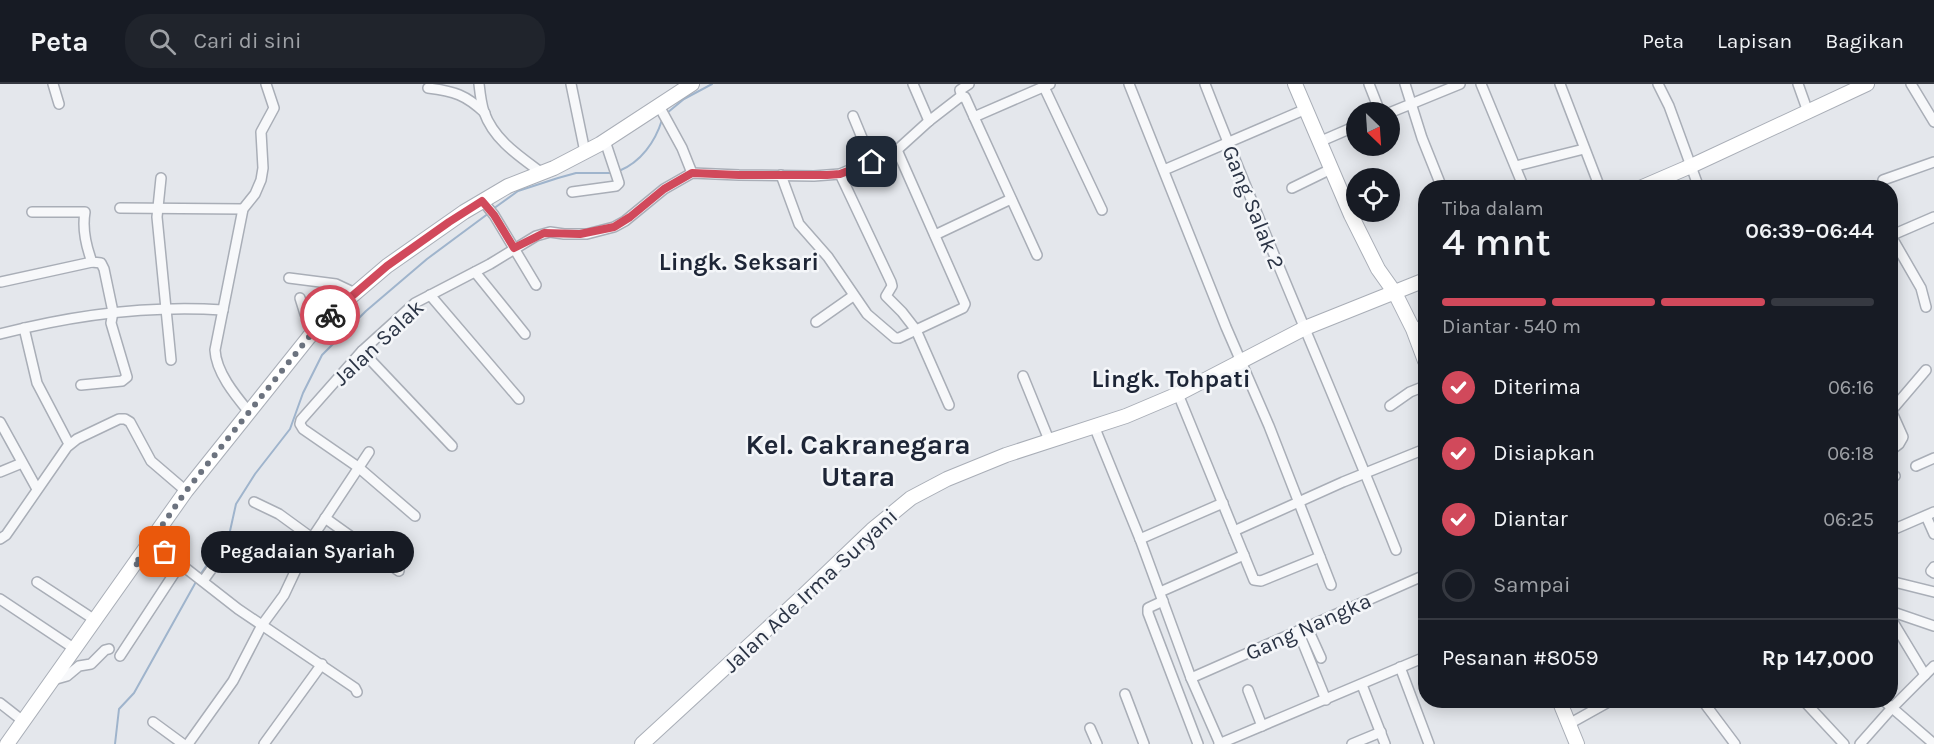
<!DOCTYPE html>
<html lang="id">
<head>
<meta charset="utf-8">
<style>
  :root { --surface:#171b24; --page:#20242c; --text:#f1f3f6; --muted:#9ea1a6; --line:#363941; --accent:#d1495b }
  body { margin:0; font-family:Karla,sans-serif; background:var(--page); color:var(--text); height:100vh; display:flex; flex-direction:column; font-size:22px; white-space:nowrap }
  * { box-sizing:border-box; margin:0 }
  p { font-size:20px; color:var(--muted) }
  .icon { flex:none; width:33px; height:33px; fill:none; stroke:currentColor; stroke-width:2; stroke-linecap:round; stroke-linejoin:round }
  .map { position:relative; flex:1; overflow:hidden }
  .details { position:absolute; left:1418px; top:96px; width:480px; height:528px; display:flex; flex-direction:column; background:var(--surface); border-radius:24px; box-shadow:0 3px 15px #0003 }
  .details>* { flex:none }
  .needle { width:39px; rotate:155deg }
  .controls { position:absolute; left:1346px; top:18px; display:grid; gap:12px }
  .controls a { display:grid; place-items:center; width:54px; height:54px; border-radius:50%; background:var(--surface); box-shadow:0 3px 15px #0003; font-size:30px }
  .pin { position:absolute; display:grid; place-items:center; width:51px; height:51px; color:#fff; margin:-26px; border-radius:12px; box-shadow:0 3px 9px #0006 }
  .courier { position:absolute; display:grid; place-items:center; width:60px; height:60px; margin:-30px; border:4px solid #d1495b; border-radius:50%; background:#fff; color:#222; box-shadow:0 2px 8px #0007 }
  .bubble { position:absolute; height:42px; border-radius:21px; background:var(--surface); box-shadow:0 3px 15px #0003; font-size:20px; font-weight:600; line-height:42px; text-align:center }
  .headline em { font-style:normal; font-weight:600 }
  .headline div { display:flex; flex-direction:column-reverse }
  .headline { display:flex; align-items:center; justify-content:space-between; height:102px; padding:0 24px }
  h1 { font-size:39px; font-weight:600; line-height:45px }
  .bar { display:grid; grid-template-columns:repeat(4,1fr); gap:9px 6px; align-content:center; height:72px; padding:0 24px }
  .bar i { height:8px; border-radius:4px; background:var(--line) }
  .bar .selected { background:var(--accent) }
  .bar p { grid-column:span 4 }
  .line { display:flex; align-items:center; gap:15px; padding:0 24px; border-top:2px solid var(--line) }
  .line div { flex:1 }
  ol { padding:0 24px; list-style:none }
  li { display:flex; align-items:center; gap:18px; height:66px }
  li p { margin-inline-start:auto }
  li .icon { padding:6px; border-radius:50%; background:var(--accent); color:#fff; stroke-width:4 }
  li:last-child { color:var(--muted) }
  li i { width:33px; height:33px; border:3px solid var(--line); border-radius:50% }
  header { display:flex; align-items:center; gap:36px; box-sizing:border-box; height:84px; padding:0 30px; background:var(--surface); border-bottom:2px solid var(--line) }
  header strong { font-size:28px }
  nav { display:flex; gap:33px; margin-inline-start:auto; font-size:21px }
  .search { width:420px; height:54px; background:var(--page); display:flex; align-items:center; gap:15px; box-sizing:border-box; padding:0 21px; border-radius:24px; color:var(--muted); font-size:22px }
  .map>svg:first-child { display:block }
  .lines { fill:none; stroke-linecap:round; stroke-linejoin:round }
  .stream { stroke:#9fb4cc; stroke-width:2 }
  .street-casing { stroke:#a9aeb7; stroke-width:12 }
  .secondary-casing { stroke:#a9aeb7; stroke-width:16 }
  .street { stroke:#f7f8fa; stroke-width:9 }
  .secondary { stroke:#fff; stroke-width:14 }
  .done { stroke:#6c737f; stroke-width:6; stroke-dasharray:0 10.8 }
  .route { stroke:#d1495b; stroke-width:8 }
  .labels { text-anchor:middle; stroke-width:5; stroke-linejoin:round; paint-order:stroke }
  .street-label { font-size:22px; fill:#2b3445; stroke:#f4f6f9 }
  .neighbourhood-label { font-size:24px; font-weight:bold; fill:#1d2536; stroke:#f4f6f9 }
  .district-label { font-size:28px; font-weight:bold; fill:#1d2536; stroke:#f4f6f9 }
</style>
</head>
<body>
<header>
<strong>Peta</strong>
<div class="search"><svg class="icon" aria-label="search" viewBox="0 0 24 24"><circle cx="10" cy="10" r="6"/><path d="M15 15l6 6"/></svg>Cari di sini</div>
<nav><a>Peta</a><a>Lapisan</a><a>Bagikan</a></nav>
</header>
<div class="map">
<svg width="1934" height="660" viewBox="0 0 1934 660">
  <rect width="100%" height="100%" fill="#e4e7ec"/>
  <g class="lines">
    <g class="stream">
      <path d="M667,29L684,15L712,0"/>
      <path d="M619,87C641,78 655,58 662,36"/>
      <path d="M493,125L518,107L558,94L576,89H614"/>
      <path d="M200,491L230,447L236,420L255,390L290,345L303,309L322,271L366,227L427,175L489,129"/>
      <path d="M115,660L119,625L134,609L197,496"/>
    </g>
    <defs>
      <g id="street">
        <path d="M53,0L59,20"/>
        <path d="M479,0C480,9 481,19 484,28C494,56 519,72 542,89"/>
        <path d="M571,0L585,68"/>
        <path d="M913,0L929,37"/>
        <path d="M1129,0L1226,243L1269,342L1331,501"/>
        <path d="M1205,0C1266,157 1334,310 1396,466"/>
        <path d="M1369,0L1380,28"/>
        <path d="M1405,0L1422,54L1442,104"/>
        <path d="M1481,0L1524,104"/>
        <path d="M1560,0L1600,104"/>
        <path d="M1658,0L1669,22L1699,104"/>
        <path d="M1798,0L1808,28"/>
        <path d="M1911,0L1934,38"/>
        <path d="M1044,3L1102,126"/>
        <path d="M428,4C454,7 466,11 485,29"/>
        <path d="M962,13L960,6L969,0"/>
        <path d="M659,22L682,64L692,89"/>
        <path d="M1389,29L1460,0"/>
        <path d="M853,32L872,78"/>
        <path d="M974,33L1037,171"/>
        <path d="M1319,58L1356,42"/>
        <path d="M1516,82L1584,65"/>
        <path d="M1164,86L1306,25"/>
        <path d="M840,90L891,198L892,202L886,212L902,228L916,246L949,321"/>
        <path d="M781,91L799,140L828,173L867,230L895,254H899L963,224L965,220L897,66"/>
        <path d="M161,94L157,133L171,276"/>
        <path d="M1883,96L1934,78"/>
        <path d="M1292,104L1331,85"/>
        <path d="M572,108L616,102L619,99L605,57"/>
        <path d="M482,116L494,131L536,201"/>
        <path d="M120,124L243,125"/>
        <path d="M32,128H85C82,145 86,162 92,178L101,179L104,185L113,228L111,239L127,293L122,297L81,301"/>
        <path d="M935,151L1011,115"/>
        <path d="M1890,152L1934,133"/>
        <path d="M1891,152L1921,204L1926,223"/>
        <path d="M475,188L525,250"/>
        <path d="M289,194L336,200L355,209"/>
        <path d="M1,198L92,178"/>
        <path d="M430,211L519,315"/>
        <path d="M300,214L305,230L316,246"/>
        <path d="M816,238L853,212"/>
        <path d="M24,244L37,299L69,360"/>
        <path d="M1413,245L1425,240"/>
        <path d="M0,250C73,231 148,221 223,226"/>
        <path d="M362,267L452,362"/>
        <path d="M1023,292L1049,356"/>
        <path d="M1178,310L1254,496L1261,497L1320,473"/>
        <path d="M1390,322L1410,308L1425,302"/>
        <path d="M1890,324L1903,353L1899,360L1890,367"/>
        <path d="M1891,327L1926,286"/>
        <path d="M249,328C235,311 216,288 215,266L243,125L255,110L261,96L263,84L261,48L274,24L266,0"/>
        <path d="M0,338L37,405"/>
        <path d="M1094,342L1140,455L1191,594L1220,660"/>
        <path d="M1916,382L1934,374"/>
        <path d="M0,388L22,379"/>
        <path d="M1890,389L1895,392"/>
        <path d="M254,418L279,430L312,454"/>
        <path d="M415,432L358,383L303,345L300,340L301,336L362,267L415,219L490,180L536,152L550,148L564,150H587L614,143L625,137L664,105L692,89L739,91L814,92L840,90L897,66L929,37L960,13H965L974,33L1050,0"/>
        <path d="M1926,432L1934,450"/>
        <path d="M325,434L399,487"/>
        <path d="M1234,447L1343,398L1425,365"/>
        <path d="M1890,447L1934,428"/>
        <path d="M0,455L6,451L13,441L67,363L77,355L119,335H125L130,338L151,377L186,407"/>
        <path d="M1140,455L1223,419"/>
        <path d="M140,478L156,467L165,468L238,525L355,604L357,608"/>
        <path d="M1934,483L1931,487L1934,489"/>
        <path d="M203,497L233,455"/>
        <path d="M1890,497L1934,508"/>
        <path d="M37,498L95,536"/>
        <path d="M1160,508L1244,471"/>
        <path d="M0,515L75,565"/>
        <path d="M1163,517L1148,524V529L1198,660"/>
        <path d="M1890,527L1934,542"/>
        <path d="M1890,533L1925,591"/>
        <path d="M1307,543L1321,574"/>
        <path d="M1298,547L1326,616"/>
        <path d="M120,572L181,479"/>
        <path d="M1400,583L1429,660"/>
        <path d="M1191,594L1425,491"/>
        <path d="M53,596L67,592L79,582L91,580L105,566L109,565"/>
        <path d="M1362,601L1385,660"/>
        <path d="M1248,606L1262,642"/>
        <path d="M1125,610L1144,660"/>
        <path d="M1702,616L1735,660"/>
        <path d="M1803,616L1844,660"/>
        <path d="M1883,616L1934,660"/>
        <path d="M0,619L23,637"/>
        <path d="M153,638L183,660"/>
        <path d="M1569,640L1612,616"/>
        <path d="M1090,644L1097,660"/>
        <path d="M188,660L233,597L262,541L284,511L308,460L369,368"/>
        <path d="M264,660L322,580"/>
        <path d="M1219,660L1425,573"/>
        <path d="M1352,660L1381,648"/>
        <path d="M1860,660L1891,625L1934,582"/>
      </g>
      <g id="secondary">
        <path d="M1295,0L1351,131L1378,185L1395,209L1413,245L1425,277"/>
        <path d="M1640,104L1691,82L1867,0"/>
        <path d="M1559,616L1577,660"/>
        <path d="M7,660L186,407L309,253L339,223L387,182L464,128L508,102L554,84L600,60L692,0"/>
        <path d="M642,660L803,512L872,446L911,414L947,395L1006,371L1126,332L1178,310L1305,244L1425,196"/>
      </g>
    </defs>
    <use href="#street" class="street-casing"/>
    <use href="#secondary" class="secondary-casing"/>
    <use href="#street" class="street"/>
    <use href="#secondary" class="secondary"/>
  </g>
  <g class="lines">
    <path class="done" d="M165,468L156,467L134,482L186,407L309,253L330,231"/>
    <path class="route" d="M330,231L387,182L449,138L482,117L494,131L514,164L544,149L580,150L614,143L630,133L664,105L692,89L739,91H827L840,90L872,78"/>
  </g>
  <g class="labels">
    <g class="street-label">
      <text transform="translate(1254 123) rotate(68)" y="8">Gang Salak 2</text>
      <text transform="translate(378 258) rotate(-43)" y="8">Jalan Salak</text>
      <text transform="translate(810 506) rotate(-43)" y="8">Jalan Ade Irma Suryani</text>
      <text transform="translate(1308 542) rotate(-24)" y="8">Gang Nangka</text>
    </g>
    <g class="neighbourhood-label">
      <text x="739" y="186">Lingk. Seksari</text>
      <text x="1171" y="303">Lingk. Tohpati</text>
    </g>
    <g class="district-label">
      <text x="858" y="370">Kel. Cakranegara<tspan x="858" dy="32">Utara</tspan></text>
    </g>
  </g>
</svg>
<div class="controls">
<a><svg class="needle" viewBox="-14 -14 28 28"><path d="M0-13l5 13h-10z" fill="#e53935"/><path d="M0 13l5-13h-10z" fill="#9ea1a6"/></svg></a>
<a><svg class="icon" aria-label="locate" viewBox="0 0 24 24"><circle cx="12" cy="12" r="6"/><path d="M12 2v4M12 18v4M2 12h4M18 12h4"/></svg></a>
</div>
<div class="pin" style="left:165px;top:468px;background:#ea580c"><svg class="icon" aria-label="bag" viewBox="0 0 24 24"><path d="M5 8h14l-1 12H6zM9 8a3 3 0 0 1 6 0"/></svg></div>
<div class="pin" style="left:872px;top:78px;background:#1f2937"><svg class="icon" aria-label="home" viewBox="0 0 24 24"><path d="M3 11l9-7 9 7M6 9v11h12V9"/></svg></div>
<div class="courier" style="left:330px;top:231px"><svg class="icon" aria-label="bike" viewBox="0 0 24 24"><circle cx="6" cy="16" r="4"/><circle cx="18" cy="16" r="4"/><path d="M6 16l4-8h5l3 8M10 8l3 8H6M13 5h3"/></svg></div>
<div class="bubble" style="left:201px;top:447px;width:213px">Pegadaian Syariah</div>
<section class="details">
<div class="headline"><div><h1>4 mnt</h1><p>Tiba dalam</p></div><em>06:39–06:44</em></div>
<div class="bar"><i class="selected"></i><i class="selected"></i><i class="selected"></i><i></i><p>Diantar · 540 m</p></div>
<ol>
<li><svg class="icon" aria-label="check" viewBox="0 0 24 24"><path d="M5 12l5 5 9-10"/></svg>Diterima<p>06:16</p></li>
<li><svg class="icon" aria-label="check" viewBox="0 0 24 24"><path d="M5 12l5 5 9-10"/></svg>Disiapkan<p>06:18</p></li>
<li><svg class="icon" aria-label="check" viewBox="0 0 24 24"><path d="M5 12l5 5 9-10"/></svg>Diantar<p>06:25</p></li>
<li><i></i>Sampai</li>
</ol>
<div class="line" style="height:78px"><div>Pesanan #8059</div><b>Rp 147,000</b></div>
</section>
</div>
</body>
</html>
